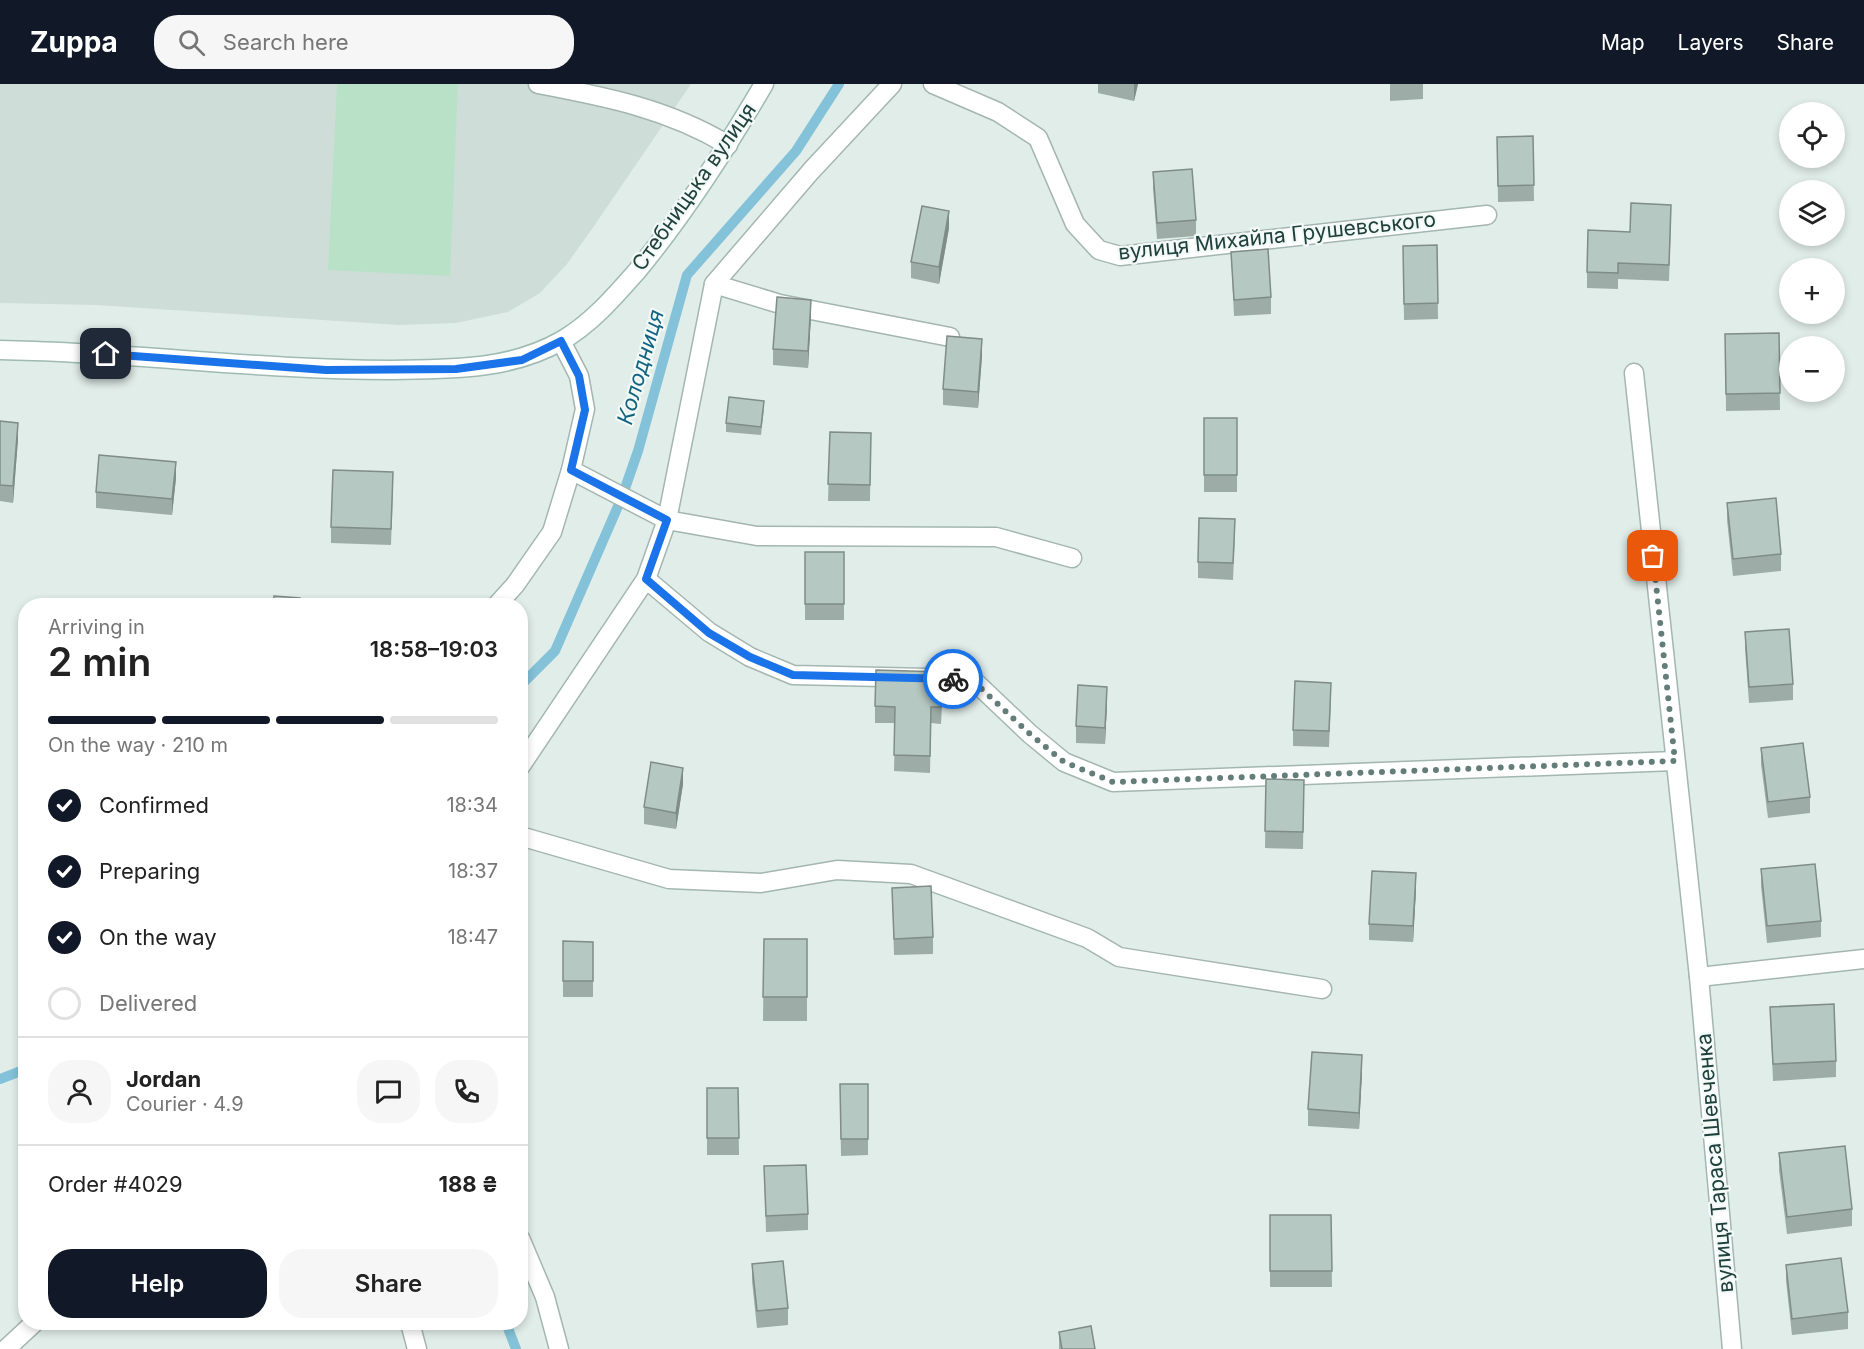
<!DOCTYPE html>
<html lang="en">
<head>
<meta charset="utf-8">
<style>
  :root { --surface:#fff; --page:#f6f6f6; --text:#222; --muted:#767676; --line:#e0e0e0; --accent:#111827 }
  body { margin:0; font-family:Inter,sans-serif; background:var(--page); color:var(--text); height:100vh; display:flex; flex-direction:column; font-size:22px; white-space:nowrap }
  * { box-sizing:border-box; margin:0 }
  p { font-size:20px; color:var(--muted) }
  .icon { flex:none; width:33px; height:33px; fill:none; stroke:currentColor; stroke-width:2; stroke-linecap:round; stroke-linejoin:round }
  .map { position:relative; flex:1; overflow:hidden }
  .side { position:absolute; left:18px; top:514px; width:510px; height:732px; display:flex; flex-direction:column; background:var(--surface); border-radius:24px; box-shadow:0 3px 9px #0003 }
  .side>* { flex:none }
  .buttons { position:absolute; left:1779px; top:18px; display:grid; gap:12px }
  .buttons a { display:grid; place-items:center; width:66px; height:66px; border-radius:50%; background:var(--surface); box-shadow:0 3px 9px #0003; font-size:30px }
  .pin { position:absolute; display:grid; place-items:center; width:51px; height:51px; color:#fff; margin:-26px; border-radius:12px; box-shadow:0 3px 9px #0006 }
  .courier { position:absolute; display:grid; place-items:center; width:60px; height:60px; margin:-30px; border:4px solid #1a73e8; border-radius:50%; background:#fff; color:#222; box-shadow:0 2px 8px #0007 }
  .summary em { font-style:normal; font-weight:600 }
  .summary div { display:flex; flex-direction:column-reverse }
  .summary { display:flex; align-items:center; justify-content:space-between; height:102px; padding:0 30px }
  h1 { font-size:39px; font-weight:600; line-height:45px }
  .bar { display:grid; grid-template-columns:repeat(4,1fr); gap:9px 6px; align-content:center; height:72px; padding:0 30px }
  .bar i { height:8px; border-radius:4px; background:var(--line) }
  .bar .active { background:var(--accent) }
  .bar p { grid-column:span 4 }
  .line { display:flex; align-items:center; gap:15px; padding:0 30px; border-top:2px solid var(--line) }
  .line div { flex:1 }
  .round { display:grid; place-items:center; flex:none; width:63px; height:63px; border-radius:24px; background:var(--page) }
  ol { padding:0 30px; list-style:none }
  li { display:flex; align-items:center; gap:18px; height:66px }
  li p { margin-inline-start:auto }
  li .icon { padding:6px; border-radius:50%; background:var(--accent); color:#fff; stroke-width:4 }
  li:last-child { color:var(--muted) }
  li i { width:33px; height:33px; border:3px solid var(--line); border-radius:50% }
  .cta { display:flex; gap:12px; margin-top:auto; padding:12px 30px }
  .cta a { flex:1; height:69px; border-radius:24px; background:var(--accent); color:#fff; font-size:24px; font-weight:600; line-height:69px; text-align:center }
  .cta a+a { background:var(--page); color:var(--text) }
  header { display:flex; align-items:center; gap:36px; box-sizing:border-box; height:84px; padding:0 30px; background:var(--accent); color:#fff }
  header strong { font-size:28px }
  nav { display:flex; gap:33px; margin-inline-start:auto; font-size:21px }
  .search { width:420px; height:54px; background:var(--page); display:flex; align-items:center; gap:15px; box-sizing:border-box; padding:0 21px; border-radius:24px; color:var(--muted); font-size:22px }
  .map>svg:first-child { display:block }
  .built { fill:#cfddd8 }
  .pitch { fill:#b8e1c7 }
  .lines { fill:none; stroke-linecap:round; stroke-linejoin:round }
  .stream { stroke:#83c2d8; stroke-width:10 }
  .lane-casing { stroke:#a3b6b1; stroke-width:21 }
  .street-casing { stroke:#a3b6b1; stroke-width:21 }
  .secondary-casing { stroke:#9ebab3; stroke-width:21 }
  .lane { stroke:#fff; stroke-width:18 }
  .street { stroke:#fff; stroke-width:18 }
  .secondary { stroke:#fff; stroke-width:18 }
  .wall { fill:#9daca7 }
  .shaded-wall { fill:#7f8c88 }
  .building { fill:#b6c8c2; stroke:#7f8c88; stroke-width:1.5 }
  .done { stroke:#637d78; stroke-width:6; stroke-dasharray:0 10.8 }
  .route { stroke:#1a73e8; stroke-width:8 }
  .labels { text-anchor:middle; stroke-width:4.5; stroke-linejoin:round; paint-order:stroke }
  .street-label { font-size:21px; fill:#1f403b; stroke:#f2f9f6 }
  .water-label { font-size:22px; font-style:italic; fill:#136482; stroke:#f2f9f6 }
</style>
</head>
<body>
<header>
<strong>Zuppa</strong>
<div class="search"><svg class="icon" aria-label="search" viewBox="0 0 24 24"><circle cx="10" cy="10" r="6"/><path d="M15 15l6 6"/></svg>Search here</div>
<nav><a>Map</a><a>Layers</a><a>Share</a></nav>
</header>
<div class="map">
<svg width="1864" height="1265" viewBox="0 0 1864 1265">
  <rect width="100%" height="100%" fill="#e1ede9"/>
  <path class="built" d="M0,0H691L592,145L567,180L540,209L508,228L456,239L399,241L96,221L0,219Z"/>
  <path class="pitch" d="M337,0H458L450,192L328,186Z"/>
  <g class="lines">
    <g class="stream">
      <path d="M520,602L555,567L622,413L638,367L687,191L796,67L839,0"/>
      <path d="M0,995L26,985"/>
      <path d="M506,1239L516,1265"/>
    </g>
    <defs>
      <g id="lane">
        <path d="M538,0C607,13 668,25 728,61"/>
        <path d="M933,0L998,28L1038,54L1075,140L1099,166L1120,172L1487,131"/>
        <path d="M714,200L780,220L950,253"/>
        <path d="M667,436L757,452L996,453L1072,474"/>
        <path d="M646,495L709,548L750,573L793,591L972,595L1030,650L1064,678L1113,698L1675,677"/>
        <path d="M520,752L669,795L761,799L837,786L911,790L1087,854L1119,873L1322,905"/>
      </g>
      <g id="street">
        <path d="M1634,289L1699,893L1732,1265"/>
        <path d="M571,386L667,436"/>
        <path d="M496,522L515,501L552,448L571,386L585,325L579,292L561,257"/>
        <path d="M520,683L646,495L667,436L714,200L811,87L892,0"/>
        <path d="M1699,893L1864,875"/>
        <path d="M520,1154L545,1213L559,1265"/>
        <path d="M410,1239L417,1265"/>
        <path d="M6,1265L34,1239"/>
      </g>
      <path id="secondary" d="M0,266C130,268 259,286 389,286C448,285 508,287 561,257C591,240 614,213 637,187C685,129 726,65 764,0"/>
    </defs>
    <use href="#lane" class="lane-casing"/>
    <use href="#street" class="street-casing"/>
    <use href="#secondary" class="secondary-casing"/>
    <use href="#lane" class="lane"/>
    <use href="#street" class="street"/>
    <use href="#secondary" class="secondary"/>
  </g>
  <g class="wall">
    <path d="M1098,0H1138L1134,17L1098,9Z"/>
    <path d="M1390,0H1423V15L1390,17Z"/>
    <path d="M1533,52L1534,117L1498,118L1497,53Z"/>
    <path d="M1153,88L1196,136V152L1157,155L1153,104Z"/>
    <path d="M1671,137L1669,197L1618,195V205L1587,204V188L1630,148Z"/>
    <path d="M949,144L939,200L911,194V178Z"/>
    <path d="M1437,161L1438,235L1404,236L1403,162Z"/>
    <path d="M1231,168L1271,213V230L1234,232Z"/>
    <path d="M811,232L808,284L773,281V265Z"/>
    <path d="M1779,249L1780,326L1726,327L1725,250Z"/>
    <path d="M982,272L978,324L943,321V305Z"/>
    <path d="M764,325L761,351L726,348V339Z"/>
    <rect x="1204" y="334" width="33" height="74"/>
    <path d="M0,337L18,355L13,419L0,417Z"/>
    <path d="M830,348L871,349L870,417H828Z"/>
    <path d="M176,394L172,431L96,424V408Z"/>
    <path d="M393,405L391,461L331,459V443Z"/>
    <path d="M1727,419L1781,470V487L1733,492L1727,436Z"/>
    <path d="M1235,451L1233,496L1198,494V478Z"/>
    <rect x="805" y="468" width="39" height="68"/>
    <path d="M1745,548L1793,600V616L1749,619L1745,564Z"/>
    <path d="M943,605L941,640L931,639L930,689L894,687L895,639H875V622Z"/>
    <path d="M1331,615L1329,663L1293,662V646Z"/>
    <path d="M1107,619L1105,660L1076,659V642Z"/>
    <path d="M1761,664L1810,713V729L1768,734L1761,680Z"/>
    <path d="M1266,695L1304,696L1303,765L1265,764Z"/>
    <path d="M683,700L676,745L644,740V723Z"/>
    <path d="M1761,785L1821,837V853L1767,859L1761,802Z"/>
    <path d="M892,804L933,853V870L894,871Z"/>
    <path d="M1416,806L1413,858L1369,856V840Z"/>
    <path d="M764,855H807V937H763Z"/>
    <path d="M563,857L593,858V913H563Z"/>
    <path d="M1770,923L1836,977V993L1773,997Z"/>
    <path d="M1362,988L1359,1045L1308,1042V1025Z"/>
    <path d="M840,1000H868V1071L841,1072Z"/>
    <path d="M707,1004H738L739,1071H707Z"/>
    <path d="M1779,1069L1852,1125V1142L1787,1150L1779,1086Z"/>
    <path d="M764,1082L808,1130V1146L766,1148Z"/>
    <path d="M1270,1131H1331L1332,1203H1270Z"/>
    <path d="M752,1180L788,1224V1241L757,1244L752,1197Z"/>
    <path d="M1786,1181L1848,1228V1245L1792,1251L1786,1197Z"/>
    <path d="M1059,1248L1095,1265H1059Z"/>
  </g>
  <g class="shaded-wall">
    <path d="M1134,0H1138L1134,17Z"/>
    <path d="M949,127V144L939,200V183Z"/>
    <path d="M811,216V232L808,284V267Z"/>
    <path d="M982,255V272L978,324V308Z"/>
    <path d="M18,339V355L13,419V402Z"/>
    <path d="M176,378V394L172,431V415Z"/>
    <path d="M1107,603V619L1105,660V644Z"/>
    <path d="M683,684V700L676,745V729Z"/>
    <path d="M1416,789V806L1413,858V842Z"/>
    <path d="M1362,971V988L1359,1045V1029Z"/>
  </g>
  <g class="building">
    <path d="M1533,52L1534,101L1498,102L1497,53Z"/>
    <path d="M1192,85L1196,136L1157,139L1153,88Z"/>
    <path d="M1631,119L1671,121L1669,181L1618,179V189L1587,188L1588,146L1630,148Z"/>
    <path d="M922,122L949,127L939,183L911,178Z"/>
    <path d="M1437,161L1438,219L1404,220L1403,162Z"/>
    <path d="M1268,165L1271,213L1234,216L1231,168Z"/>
    <path d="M777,213L811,216L808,267L773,265Z"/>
    <path d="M1779,249L1780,309L1726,310L1725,250Z"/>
    <path d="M947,252L982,255L978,308L943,305Z"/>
    <path d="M729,313L764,317L761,343L726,339Z"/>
    <rect x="1204" y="334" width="33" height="57"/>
    <path d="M0,337L18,339L13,402L0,401Z"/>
    <path d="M830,348L871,349L870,401L828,400Z"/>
    <path d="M99,371L176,378L172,415L96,408Z"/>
    <path d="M333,386L393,388L391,445L331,443Z"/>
    <path d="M1776,414L1781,470L1733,475L1727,419Z"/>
    <path d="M1199,434L1235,435L1233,479L1198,478Z"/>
    <rect x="805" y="468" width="39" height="52"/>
    <path d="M274,512L300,514L299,522H273Z"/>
    <path d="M1789,545L1793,600L1749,603L1745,548Z"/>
    <path d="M876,586L943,588L941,623H931L930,672L894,671L895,623L875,622Z"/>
    <path d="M1295,597L1331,599L1329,647L1293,646Z"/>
    <path d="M1078,601L1107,603L1105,644L1076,642Z"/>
    <path d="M1803,659L1810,713L1768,718L1761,664Z"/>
    <path d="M651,678L683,684L676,729L644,723Z"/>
    <path d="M1266,695L1304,696L1303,748L1265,747Z"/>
    <path d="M1815,780L1821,837L1767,842L1761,785Z"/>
    <path d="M1372,787L1416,789L1413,842L1369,840Z"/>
    <path d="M931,802L933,853L894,855L892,804Z"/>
    <path d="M764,855H807V913H763Z"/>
    <path d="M563,857L593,858V897H563Z"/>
    <path d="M1834,920L1836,977L1773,980L1770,923Z"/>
    <path d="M1312,968L1362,971L1359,1029L1308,1025Z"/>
    <path d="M840,1000H868V1055H841Z"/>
    <path d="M707,1004H738L739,1054H707Z"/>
    <path d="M1845,1062L1852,1125L1787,1133L1779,1069Z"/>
    <path d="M806,1081L808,1130L766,1132L764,1082Z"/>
    <path d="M1270,1131H1331L1332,1187H1270Z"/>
    <path d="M1841,1174L1848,1228L1792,1235L1786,1181Z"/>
    <path d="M783,1177L788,1224L757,1227L752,1180Z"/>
    <path d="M1091,1242L1095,1265H1062L1059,1248Z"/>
  </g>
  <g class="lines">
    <path class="done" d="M953,595L972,596L1030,650L1064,678L1113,698L1675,677L1653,472"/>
    <path class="route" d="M106,270L326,286L456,285L522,276L561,257L579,292L585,326L571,386L667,436L646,495L709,549L750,573L793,591L953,595"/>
  </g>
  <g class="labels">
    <g class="street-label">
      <text transform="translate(694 103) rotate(-55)" y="7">Стебницька вулиця</text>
      <text transform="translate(1277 152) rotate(-6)" y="7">вулиця Михайла Грушевського</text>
      <text transform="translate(1715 1079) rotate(-95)" y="7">вулиця Тараса Шевченка</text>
    </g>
    <g class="water-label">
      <text transform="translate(640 283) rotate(-74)" y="8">Колодниця</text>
    </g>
  </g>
</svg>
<div class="buttons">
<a><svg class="icon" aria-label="locate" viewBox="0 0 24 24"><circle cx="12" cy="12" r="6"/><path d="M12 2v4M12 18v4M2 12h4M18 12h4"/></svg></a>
<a><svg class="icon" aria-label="layers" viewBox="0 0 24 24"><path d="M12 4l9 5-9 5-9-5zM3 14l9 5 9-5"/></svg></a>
<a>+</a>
<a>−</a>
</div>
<div class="pin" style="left:1653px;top:472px;background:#ea580c"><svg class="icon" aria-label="bag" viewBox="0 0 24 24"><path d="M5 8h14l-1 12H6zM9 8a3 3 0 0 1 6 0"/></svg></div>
<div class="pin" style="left:106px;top:270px;background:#1f2937"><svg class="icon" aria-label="home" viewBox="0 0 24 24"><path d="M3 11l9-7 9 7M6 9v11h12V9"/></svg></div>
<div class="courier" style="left:953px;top:595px"><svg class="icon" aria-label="bike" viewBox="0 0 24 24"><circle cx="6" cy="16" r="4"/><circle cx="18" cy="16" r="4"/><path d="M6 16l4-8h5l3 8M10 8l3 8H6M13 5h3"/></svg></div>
<section class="side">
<div class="summary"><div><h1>2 min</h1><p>Arriving in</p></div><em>18:58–19:03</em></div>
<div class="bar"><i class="active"></i><i class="active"></i><i class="active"></i><i></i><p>On the way · 210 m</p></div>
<ol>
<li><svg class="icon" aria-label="check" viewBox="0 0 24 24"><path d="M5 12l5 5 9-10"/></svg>Confirmed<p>18:34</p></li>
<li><svg class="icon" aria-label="check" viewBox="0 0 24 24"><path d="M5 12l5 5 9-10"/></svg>Preparing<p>18:37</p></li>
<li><svg class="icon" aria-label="check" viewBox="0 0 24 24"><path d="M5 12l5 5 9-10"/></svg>On the way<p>18:47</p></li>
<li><i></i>Delivered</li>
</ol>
<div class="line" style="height:108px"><a class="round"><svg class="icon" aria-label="person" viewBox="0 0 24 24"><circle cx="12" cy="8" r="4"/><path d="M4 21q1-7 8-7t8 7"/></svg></a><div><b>Jordan</b><p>Courier · 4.9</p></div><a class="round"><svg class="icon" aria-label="chat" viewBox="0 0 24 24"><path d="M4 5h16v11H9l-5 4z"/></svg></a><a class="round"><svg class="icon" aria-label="phone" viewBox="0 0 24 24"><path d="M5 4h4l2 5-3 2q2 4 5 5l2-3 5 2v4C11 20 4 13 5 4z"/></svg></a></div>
<div class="line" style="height:78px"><div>Order #4029</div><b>188 ₴</b></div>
<div class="cta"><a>Help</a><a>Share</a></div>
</section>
</div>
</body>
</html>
